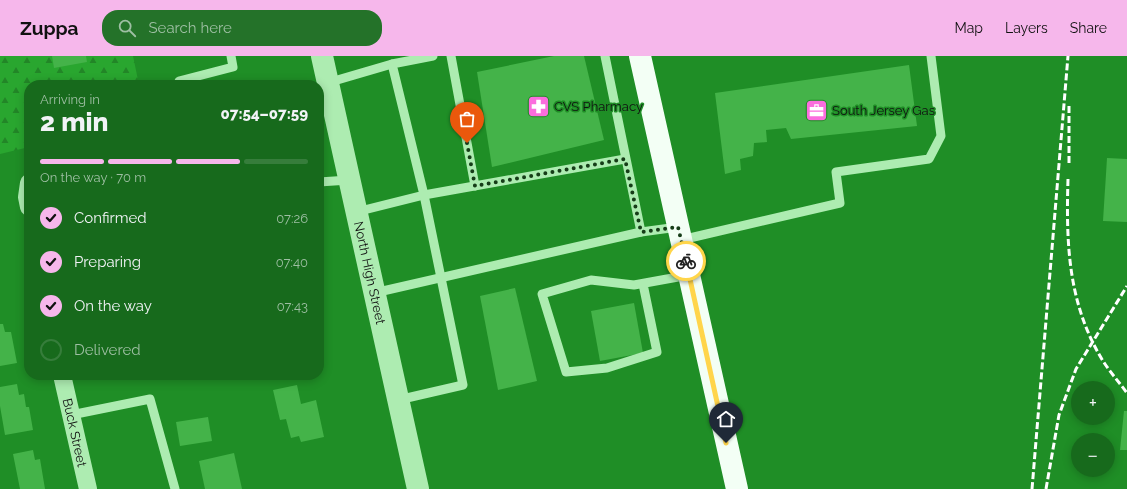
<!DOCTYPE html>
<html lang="en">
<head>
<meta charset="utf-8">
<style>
  :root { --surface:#176a1c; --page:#247229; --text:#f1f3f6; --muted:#9ebfa3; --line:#367d3b; --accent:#f6b7eb }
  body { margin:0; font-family:Raleway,sans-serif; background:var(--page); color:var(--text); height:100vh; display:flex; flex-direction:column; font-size:15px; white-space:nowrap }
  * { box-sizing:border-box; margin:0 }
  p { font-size:13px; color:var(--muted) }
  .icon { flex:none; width:22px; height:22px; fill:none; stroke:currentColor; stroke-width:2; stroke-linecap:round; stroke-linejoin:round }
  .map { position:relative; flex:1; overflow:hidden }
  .details { position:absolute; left:24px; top:24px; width:300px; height:300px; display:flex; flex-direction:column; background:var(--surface); border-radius:16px; box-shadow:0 2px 10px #0003 }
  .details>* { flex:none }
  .buttons { position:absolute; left:1071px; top:325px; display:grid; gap:8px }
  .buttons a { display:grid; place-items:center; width:44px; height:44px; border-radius:50%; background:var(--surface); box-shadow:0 2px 10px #0003; font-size:20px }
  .pin { position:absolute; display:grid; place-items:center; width:34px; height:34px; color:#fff; margin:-41px -17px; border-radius:50% 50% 50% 0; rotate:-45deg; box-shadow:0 0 4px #0007 }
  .pin .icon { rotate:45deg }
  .courier { position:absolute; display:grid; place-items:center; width:40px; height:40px; margin:-20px; border:3px solid #ffd54a; border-radius:50%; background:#fff; color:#222; box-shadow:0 1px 5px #0007 }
  .summary em { font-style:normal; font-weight:800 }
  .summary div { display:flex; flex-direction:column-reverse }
  .summary { display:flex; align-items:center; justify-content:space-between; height:68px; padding:0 16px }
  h1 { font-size:26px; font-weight:800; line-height:30px }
  .bar { display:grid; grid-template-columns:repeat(4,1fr); gap:6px 4px; align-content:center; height:48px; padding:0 16px }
  .bar i { height:5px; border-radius:3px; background:var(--line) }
  .bar .current { background:var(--accent) }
  .bar p { grid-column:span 4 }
  ol { padding:0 16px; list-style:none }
  li { display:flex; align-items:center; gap:12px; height:44px }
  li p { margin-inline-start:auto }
  li .icon { padding:4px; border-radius:50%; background:var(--accent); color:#111; stroke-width:4 }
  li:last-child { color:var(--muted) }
  li i { width:22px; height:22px; border:2px solid var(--line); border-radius:50% }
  header { display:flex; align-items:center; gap:24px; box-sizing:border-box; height:56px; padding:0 20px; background:var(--accent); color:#111 }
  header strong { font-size:19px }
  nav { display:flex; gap:22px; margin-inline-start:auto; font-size:14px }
  .search { width:280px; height:36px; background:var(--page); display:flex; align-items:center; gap:10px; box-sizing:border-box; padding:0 14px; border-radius:16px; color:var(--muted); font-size:15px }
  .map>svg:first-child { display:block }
  .forest { fill:url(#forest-firs) }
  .building { fill:#44b349 }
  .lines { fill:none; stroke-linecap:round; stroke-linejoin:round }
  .service { stroke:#adecb1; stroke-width:9 }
  .minor { stroke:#adecb1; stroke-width:18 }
  .tertiary { stroke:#adecb1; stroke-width:22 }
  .primary { stroke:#f3fff5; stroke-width:22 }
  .rail { stroke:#fff; stroke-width:3; stroke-dasharray:7 3; stroke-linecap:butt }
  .done { stroke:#163d18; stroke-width:4; stroke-dasharray:0 7.2 }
  .route { stroke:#ffd54a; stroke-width:5 }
  .labels { text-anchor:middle; stroke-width:3; stroke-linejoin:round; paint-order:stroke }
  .poi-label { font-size:13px; fill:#111; stroke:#1f8e26; text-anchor:start }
  .street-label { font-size:13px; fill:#111; stroke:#1f8e26 }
</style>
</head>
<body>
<header>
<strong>Zuppa</strong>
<div class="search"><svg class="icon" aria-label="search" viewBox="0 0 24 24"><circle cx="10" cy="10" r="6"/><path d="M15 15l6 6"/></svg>Search here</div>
<nav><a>Map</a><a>Layers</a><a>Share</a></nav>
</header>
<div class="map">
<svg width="1127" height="433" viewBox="0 0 1127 433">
  <defs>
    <pattern id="forest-firs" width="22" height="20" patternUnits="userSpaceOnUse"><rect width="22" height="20" fill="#29a62f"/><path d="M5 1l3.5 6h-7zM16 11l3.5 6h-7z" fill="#228627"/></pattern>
  </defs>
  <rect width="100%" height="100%" fill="#1f8e26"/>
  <path class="forest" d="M0,0H133L139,29H29V91L0,98Z"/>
  <g class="building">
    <path d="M52,0H86L87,6L54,12Z"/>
    <path d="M554,0H584L604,84L492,111L477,16Z"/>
    <path d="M909,9L917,70L791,83L786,72L766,74L767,86L754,87L753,100L740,103L741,114L725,118L715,37Z"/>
    <path d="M1107,102L1127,103V166L1103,165Z"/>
    <path d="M515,232L537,325L498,334L480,240Z"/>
    <path d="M634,247L643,297L600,305L591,255Z"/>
    <path d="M0,268H3L5,276H11L17,307L0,310Z"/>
    <path d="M17,328L19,339L24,338L26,351H29L33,374L5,379L0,350V331Z"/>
    <path d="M297,329L301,348L316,344L324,381L301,386L299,380L291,382L286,363L280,364L273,334Z"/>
    <path d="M1124,355H1127V394H1120Z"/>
    <path d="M208,361L212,385L180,390L176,366Z"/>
    <path d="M33,394L35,404L40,403L45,433H20L13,398Z"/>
    <path d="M234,397L242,433H205L199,405Z"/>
  </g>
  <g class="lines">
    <g class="service">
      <path d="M451,0L475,130"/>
      <path d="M605,0L641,176"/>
      <path d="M327,27L392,8"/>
      <path d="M178,29L179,25L233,11L231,0"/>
      <path d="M319,126L349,124"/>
      <path d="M356,156L424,139L392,8L433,0"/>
      <path d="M681,184L840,147L836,116L929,103L941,80L931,0"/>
      <path d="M643,228L657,296L607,312L566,316L542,238L591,224L634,229L689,219"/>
      <path d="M374,237L641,176L678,171"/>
      <path d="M398,344L463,329L424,139L625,103"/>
      <path d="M71,359L150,343L175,433"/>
    </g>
    <g class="minor">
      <path d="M29,127L27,141L29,151"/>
      <path id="s1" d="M62,319L88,433"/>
    </g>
    <path class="tertiary" id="s2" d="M322,0L418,433"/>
    <path class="primary" d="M640,0L737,433"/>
    <g class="rail">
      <path d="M1069,107V48"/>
      <path d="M1068,123C1066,188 1068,248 1103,305C1110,316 1119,326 1127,337"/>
      <path d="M1032,433L1068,0"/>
      <path d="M1046,433L1059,359L1076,313L1127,230"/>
    </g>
  </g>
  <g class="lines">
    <path class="done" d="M467,87L475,130L625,103L641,176L678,171L686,205"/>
    <path class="route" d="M686,205L726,387"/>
  </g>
  <defs>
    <symbol id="pharmacy-square" viewBox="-11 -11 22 22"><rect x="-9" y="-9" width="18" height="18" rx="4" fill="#fb6ddd" stroke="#1f8e26"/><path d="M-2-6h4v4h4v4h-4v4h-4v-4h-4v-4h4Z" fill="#fff"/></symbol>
    <symbol id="office-square" viewBox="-11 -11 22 22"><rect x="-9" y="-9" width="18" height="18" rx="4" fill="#fb6ddd" stroke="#1f8e26"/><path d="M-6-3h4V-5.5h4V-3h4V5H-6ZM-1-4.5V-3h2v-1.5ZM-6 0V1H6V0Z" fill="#fff"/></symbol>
  </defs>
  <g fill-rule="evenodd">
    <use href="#pharmacy-square" x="526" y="38" width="25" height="25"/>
    <use href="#office-square" x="804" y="42" width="25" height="25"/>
  </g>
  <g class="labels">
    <g class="poi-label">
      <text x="554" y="55">CVS Pharmacy</text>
      <text x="832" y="59">South Jersey Gas</text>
    </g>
    <g class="street-label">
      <text dy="5" stroke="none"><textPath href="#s2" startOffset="222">North High Street</textPath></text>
      <text dy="5" stroke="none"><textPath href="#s1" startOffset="59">Buck Street</textPath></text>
    </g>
  </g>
</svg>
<div class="buttons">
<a>+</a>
<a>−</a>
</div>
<div class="pin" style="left:467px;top:87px;background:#ea580c"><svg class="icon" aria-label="bag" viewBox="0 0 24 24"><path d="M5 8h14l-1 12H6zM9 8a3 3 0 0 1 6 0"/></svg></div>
<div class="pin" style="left:726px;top:387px;background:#1f2937"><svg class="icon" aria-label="home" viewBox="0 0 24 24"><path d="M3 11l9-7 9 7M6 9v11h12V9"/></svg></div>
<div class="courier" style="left:686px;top:205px"><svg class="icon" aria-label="bike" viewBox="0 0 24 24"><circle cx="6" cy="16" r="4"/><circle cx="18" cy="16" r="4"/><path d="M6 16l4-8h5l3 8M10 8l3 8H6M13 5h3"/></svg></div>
<section class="details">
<div class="summary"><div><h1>2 min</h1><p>Arriving in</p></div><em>07:54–07:59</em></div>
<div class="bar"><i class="current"></i><i class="current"></i><i class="current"></i><i></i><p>On the way · 70 m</p></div>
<ol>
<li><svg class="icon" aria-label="check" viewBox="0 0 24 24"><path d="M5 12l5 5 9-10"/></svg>Confirmed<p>07:26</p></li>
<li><svg class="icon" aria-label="check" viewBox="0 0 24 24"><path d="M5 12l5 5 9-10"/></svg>Preparing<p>07:40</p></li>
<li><svg class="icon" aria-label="check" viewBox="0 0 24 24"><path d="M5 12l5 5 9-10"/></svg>On the way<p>07:43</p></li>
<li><i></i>Delivered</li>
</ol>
</section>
</div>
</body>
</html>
